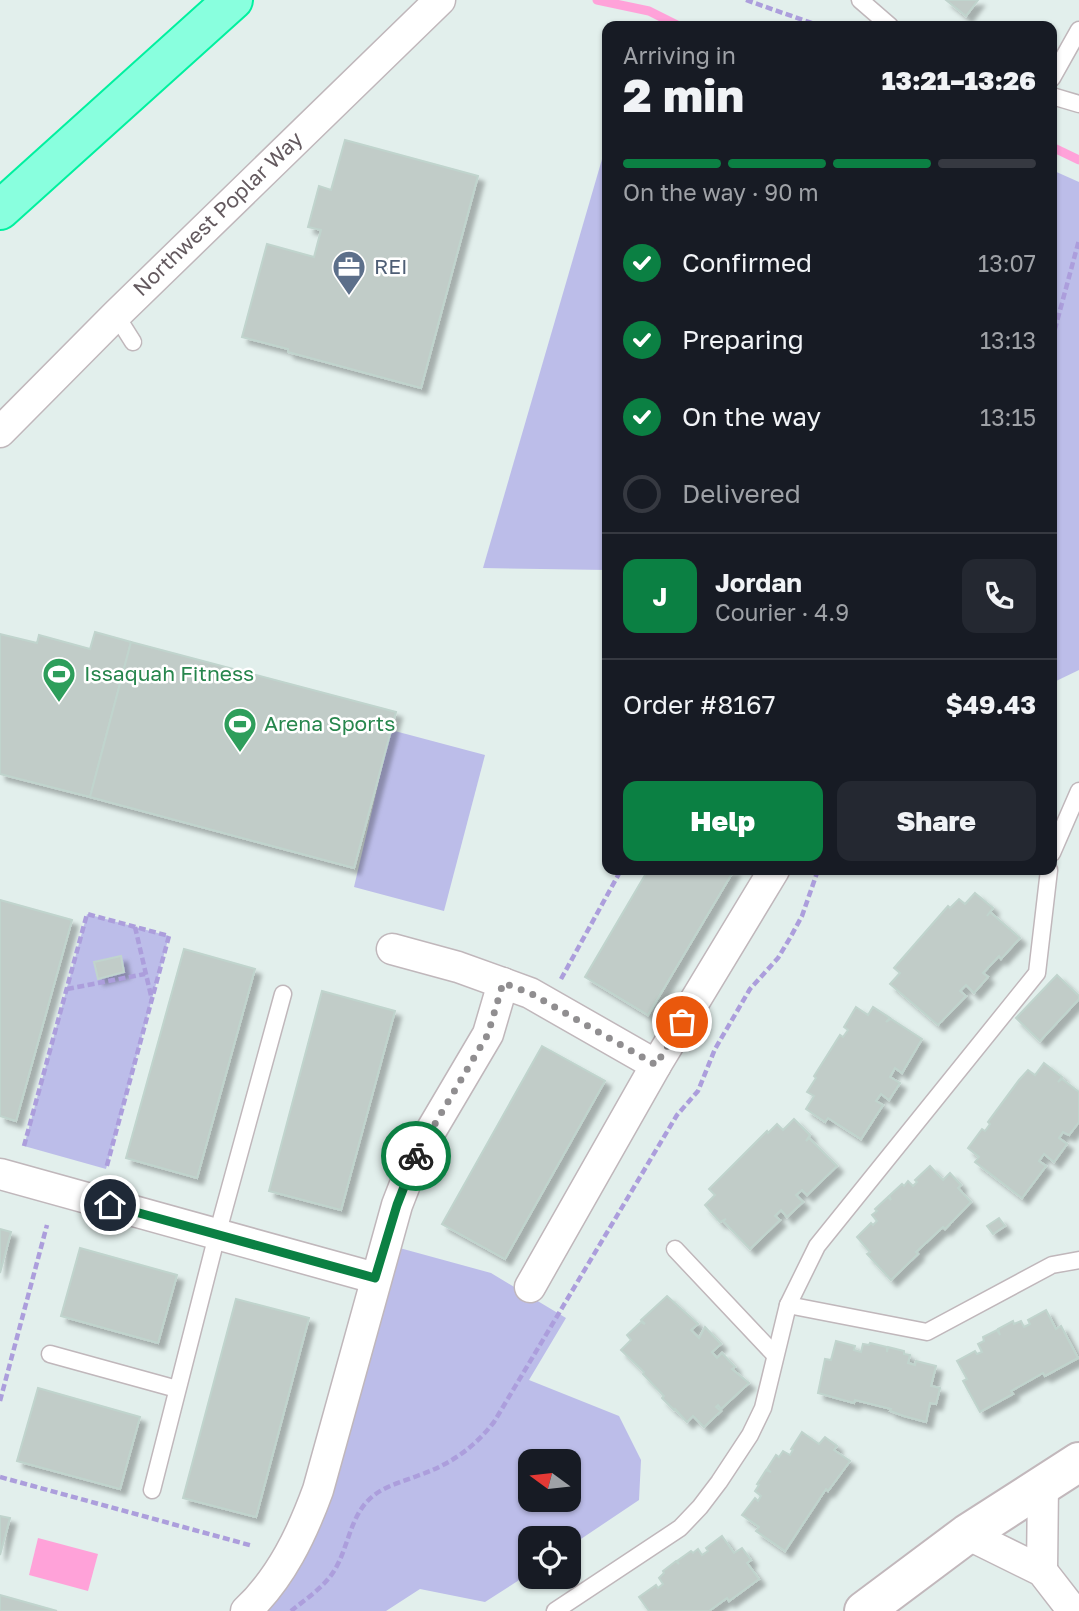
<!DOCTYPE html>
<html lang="en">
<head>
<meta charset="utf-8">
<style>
  :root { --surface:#171b24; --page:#242831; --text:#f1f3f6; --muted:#9ea1a6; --line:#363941; --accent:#0b8043 }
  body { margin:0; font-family:"Golos Text",sans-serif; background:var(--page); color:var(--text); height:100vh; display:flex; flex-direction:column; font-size:26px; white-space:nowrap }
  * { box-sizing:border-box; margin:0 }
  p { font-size:23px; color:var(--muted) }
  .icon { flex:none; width:38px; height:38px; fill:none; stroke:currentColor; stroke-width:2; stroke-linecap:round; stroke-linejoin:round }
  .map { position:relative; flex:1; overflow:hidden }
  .side { position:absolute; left:602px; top:21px; width:455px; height:854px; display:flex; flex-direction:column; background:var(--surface); border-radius:14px; box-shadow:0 2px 5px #0004 }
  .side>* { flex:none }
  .needle { width:46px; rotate:285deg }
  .controls { position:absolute; left:518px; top:1449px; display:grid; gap:14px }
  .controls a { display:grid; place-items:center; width:63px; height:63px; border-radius:14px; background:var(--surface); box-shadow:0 2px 5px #0004; font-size:35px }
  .pin { position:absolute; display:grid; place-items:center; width:60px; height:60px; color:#fff; margin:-30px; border:4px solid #fff; border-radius:50%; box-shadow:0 2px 7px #0007 }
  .courier { position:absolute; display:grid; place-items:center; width:70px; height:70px; margin:-35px; border:5px solid #0b8043; border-radius:50%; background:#fff; color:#222; box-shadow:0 2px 9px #0007 }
  .summary em { font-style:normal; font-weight:800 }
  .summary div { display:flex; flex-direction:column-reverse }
  .summary { display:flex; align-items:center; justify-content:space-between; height:119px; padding:0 21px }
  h1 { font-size:46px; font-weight:800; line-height:52px }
  .bar { display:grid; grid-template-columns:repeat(4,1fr); gap:10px 7px; align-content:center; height:84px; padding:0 21px }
  .bar i { height:9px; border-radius:5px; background:var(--line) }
  .bar .selected { background:var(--accent) }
  .bar p { grid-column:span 4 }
  .line { display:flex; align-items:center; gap:18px; padding:0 21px; border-top:2px solid var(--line) }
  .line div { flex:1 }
  .round { display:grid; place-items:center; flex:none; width:74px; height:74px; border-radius:14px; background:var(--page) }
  ol { padding:0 21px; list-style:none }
  li { display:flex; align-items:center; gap:21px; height:77px }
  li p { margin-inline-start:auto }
  li .icon { padding:7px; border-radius:50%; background:var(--accent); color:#fff; stroke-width:4 }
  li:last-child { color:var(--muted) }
  li i { width:38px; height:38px; border:4px solid var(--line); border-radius:50% }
  .action { display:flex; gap:14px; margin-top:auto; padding:14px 21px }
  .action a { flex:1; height:80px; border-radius:14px; background:var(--accent); color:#fff; font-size:28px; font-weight:800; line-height:80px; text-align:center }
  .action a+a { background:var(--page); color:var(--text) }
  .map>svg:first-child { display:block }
  .green { fill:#bcbde9; fill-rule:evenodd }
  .water { fill:#ffa2d9 }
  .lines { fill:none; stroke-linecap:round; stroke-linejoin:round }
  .stream { stroke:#ffa2d9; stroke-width:9 }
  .building { fill:#c1ccc8; stroke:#c0d4cd; stroke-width:2; filter:url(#shadow) }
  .lane-casing { stroke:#c0b7bb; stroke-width:19 }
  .street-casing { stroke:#c0b7bb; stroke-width:33 }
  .secondary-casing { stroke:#c2b8bc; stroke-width:42 }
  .highway-casing { stroke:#00f19f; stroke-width:42 }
  .path { stroke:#ac9edc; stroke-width:4.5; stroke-dasharray:7 3.5; stroke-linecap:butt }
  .lane { stroke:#fff; stroke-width:16 }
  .street { stroke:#fff; stroke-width:30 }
  .secondary { stroke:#fff; stroke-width:38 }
  .highway { stroke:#89ffde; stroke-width:38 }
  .done { stroke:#908e90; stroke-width:7; stroke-dasharray:0 12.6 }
  .route { stroke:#0b8043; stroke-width:9 }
  .labels { text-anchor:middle; stroke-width:5; stroke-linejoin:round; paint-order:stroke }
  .street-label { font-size:21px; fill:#645a5f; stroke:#fff }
  .service-label { font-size:21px; fill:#4e5e75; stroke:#fff; text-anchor:start }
  .leisure-label { font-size:21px; fill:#27864d; stroke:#fff; text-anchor:start }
</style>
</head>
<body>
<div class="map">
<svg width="1079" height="1611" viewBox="0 0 1079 1611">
  <defs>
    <filter id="shadow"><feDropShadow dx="6" dy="6" stdDeviation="2" flood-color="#0004"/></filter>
  </defs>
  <rect width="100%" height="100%" fill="#e2efec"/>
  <g class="green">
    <path d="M607,142V570L483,568Z"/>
    <path d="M1052,170L1079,182V670L1052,683Z"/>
    <path d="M391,730L485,755L444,911L354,887Z"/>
    <path d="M87,914L169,936L106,1169L24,1146Z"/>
    <path d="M385,1244L491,1273L566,1318L529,1380L619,1416L641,1460L639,1500L569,1547V1538H530V1573L485,1602L420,1589L386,1611H246L283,1566ZM530,1461H569V1500H530Z"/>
  </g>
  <path class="water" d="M38,1538L98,1554L88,1591L29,1575Z"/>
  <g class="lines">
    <g class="stream">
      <path d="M597,0L649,11L679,26"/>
      <path d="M1052,147L1079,160"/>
    </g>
  </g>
  <g class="building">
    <path d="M946,0H978L966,16Z"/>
    <path d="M345,140L478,176L421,388L288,352V349L242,337L267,244L314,257L321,230L308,227L319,186L331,190Z"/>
    <path d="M95,632L131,642L90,797L0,774V634L37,643L39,635L90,649Z"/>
    <path d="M131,642L396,712L354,868L90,797Z"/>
    <path d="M648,870H734L648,1015L585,977Z"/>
    <path d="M975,893L993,908L987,916L990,912L1020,938L1001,959L999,956L983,973L988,977L974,993L966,985L960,991L966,996L938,1025L890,984L900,973L894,968L948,906L950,908L959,899L965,904Z"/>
    <path d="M0,900L72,920L16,1121L0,1116Z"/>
    <path d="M184,949L255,969L197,1178L126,1158Z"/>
    <path d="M121,956L124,972L98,979L94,962Z"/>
    <path d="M1057,975L1079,996V999L1040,1041L1016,1018Z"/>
    <path d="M322,991L395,1011L341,1210L269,1191Z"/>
    <path d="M856,1007L868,1015L873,1007L890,1018L886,1022L891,1019L922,1039L902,1073L895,1068L890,1077L900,1083L889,1100L881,1094L876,1101L883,1105L861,1139L828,1118L825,1122L806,1109L814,1096L807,1092L816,1078L814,1076L840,1035L843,1037L848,1030L844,1027Z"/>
    <path d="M542,1046L605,1081L505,1259L442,1224Z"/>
    <path d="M1044,1063L1062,1077L1058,1082L1062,1079L1079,1092V1122L1069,1135L1063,1132L1059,1138L1067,1144L1054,1162L1044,1154L1039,1161L1046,1166L1022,1198L975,1162L979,1157L968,1148L982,1129L985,1131L990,1124L988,1122L1019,1080L1028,1070L1035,1075Z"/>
    <path d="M794,1119L810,1135L806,1141L809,1138L837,1166L807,1195L802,1190L796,1195L803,1202L787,1217L781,1210L775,1216L780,1220L750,1249L723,1221L726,1219L720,1222L705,1205L715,1195L709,1189L767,1131L768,1133L777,1124L783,1130Z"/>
    <path d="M930,1166L943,1180L950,1173L961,1185L958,1188L971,1202L945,1229L943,1227L916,1252L918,1254L891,1280L867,1254L870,1252L857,1237L871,1223L873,1225L877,1221L872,1215L877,1211L875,1209L888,1197L891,1200L889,1196L902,1184L904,1186L908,1181L913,1186L917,1182L915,1180Z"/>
    <path d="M999,1218L1005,1226L993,1234L987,1226Z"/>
    <path d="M0,1229L11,1232L0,1273Z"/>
    <path d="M80,1248L177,1275L158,1343L61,1316Z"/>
    <path d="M667,1296L698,1324L691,1330L699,1338L705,1327L721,1344L712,1352L717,1358L722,1353L735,1367L732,1369L749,1383L721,1409L718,1405L716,1407L721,1411L704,1427L693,1416L687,1422L675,1409L674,1410L662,1398L664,1396L643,1374L644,1372L621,1350L631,1340L627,1335L641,1322L645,1324L641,1320Z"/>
    <path d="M236,1299L309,1318L256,1517L183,1498Z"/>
    <path d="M1046,1310L1056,1329L1061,1326L1078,1358L1045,1376L1043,1373L1011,1391L1013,1394L980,1412L963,1381L967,1379L957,1361L975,1351L977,1354L982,1352L978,1344L984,1341L983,1337L997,1330L1000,1335L998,1329L1013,1321L1014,1324L1021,1321L1024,1327L1030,1324L1028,1320Z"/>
    <path d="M836,1341L855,1346L854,1350L861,1352L863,1344L869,1345L870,1343L887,1347V1352L888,1347L904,1351V1354L910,1355L908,1363L915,1365L916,1361L936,1366L931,1386L940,1388L936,1404L930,1403L926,1422L904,1416L890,1411L891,1409L855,1400L854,1403L818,1393L825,1359L831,1360Z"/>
    <path d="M38,1388L140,1417L120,1489L17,1461Z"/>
    <path d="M802,1432L819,1444L825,1437L837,1446L834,1450L850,1461L828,1491L826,1489L785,1551L756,1531L759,1527L742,1515L755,1498L758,1501L761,1496L755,1491L759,1485L757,1484L766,1470L771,1472L767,1469L776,1455L779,1457L783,1451L790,1455L793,1450L791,1449Z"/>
    <path d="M0,1516L10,1518L0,1555Z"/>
    <path d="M722,1536L734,1553L742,1548L751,1560L747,1563L759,1579L729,1601L727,1598L709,1611H649L639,1597L656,1585L658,1588L663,1584L659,1578L664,1573L663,1571L676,1561L679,1564L677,1561L691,1551L693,1553L698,1549L702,1555L708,1551L706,1548Z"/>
    <path d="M0,1595L57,1611H0Z"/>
  </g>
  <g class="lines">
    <defs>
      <g id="lane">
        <path d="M860,0L890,26"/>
        <path d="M1052,78L1079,30"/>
        <path d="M1052,96L1079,104"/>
        <path d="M116,315L133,342"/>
        <path d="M1052,853L1079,791"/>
        <path d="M675,1249L775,1355"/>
        <path d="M788,1305L927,1332L1052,1265L1079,1260"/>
        <path d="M50,1354L177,1389"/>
        <path d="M152,1490L217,1235L283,994"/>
        <path d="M555,1611L680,1528L700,1507L719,1482L750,1435L763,1408L788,1305L817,1246L1037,973L1049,870"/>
      </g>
      <g id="street">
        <path d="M0,432L116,315L440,0"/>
        <path d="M392,949L458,967L530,993L656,1065"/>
        <path d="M0,1174L375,1278"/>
        <path d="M530,1287L656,1065L774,870"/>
        <path d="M967,1534L1042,1571L1073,1611"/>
        <path d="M1042,1571L1043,1484"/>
        <path d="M246,1611C281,1578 302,1534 318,1490L397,1205L416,1156L488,1034L503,983"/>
      </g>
      <path id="secondary" d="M864,1611L967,1534L1079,1462"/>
      <path id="highway" d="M0,210L233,0"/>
    </defs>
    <use href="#lane" class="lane-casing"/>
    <use href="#street" class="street-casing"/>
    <use href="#secondary" class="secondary-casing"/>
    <use href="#highway" class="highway-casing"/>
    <g class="path">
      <path d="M746,0L820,26"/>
      <path d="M1052,340L1079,240"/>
      <path d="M135,927L152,1000"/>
      <path d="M561,979L621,870"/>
      <path d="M67,989L145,974"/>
      <path d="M24,1146L87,914L169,936L106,1169"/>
      <path d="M0,1401L47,1225"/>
      <path d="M0,1477L253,1546"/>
      <path d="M291,1611C306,1599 324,1587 334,1571C349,1547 350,1514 373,1496C385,1486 402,1482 417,1476C449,1465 473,1449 494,1422L677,1115L698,1091L715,1049L750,989L778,958L790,938L802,916L818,870"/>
    </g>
    <use href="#lane" class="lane"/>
    <use href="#street" class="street"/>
    <use href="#secondary" class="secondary"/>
    <use href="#highway" class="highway"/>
  </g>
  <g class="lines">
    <path class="done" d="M416,1156L488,1034L503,983L530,993L656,1065L682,1022"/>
    <path class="route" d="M110,1205L375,1278L397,1205L416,1156"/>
  </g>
  <defs>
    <symbol id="office-pin" viewBox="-11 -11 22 30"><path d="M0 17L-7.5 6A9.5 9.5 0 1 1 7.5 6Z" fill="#5c6f8a" stroke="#fff"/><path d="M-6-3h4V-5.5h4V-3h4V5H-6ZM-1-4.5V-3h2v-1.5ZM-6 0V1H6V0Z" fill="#fff"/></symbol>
    <symbol id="stadium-pin" viewBox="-11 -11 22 30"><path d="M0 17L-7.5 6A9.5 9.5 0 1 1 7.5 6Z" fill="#2e9e5b" stroke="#fff"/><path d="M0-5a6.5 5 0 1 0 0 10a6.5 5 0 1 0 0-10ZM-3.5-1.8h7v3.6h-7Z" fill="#fff"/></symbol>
  </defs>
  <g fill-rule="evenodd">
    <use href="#office-pin" x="330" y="248" width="38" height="52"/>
    <use href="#stadium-pin" x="40" y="655" width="38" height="52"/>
    <use href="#stadium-pin" x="221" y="705" width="38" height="52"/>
  </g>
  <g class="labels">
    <g class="street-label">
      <text transform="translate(218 214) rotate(-44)" y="7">Northwest Poplar Way</text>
    </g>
    <g class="service-label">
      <text x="374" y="274">REI</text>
    </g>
    <g class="leisure-label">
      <text x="84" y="681">Issaquah Fitness</text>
      <text x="264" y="731">Arena Sports</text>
    </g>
  </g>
</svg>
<div class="controls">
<a><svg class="needle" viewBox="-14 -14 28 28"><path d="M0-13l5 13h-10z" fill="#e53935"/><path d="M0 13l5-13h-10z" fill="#9ea1a6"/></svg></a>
<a><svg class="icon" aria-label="locate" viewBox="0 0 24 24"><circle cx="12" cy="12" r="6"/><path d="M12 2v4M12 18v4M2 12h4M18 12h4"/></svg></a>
</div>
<div class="pin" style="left:682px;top:1022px;background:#ea580c"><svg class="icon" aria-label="bag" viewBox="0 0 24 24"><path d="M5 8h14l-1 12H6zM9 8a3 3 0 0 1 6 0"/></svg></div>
<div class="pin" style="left:110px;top:1205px;background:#1f2937"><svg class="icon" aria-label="home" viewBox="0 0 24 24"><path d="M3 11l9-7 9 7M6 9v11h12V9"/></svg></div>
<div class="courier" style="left:416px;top:1156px"><svg class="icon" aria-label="bike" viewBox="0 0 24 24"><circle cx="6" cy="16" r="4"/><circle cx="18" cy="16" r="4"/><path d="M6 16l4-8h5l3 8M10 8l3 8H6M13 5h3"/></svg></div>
<section class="side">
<div class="summary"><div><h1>2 min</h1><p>Arriving in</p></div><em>13:21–13:26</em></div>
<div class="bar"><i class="selected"></i><i class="selected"></i><i class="selected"></i><i></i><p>On the way · 90 m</p></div>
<ol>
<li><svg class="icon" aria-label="check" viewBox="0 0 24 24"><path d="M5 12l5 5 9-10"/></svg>Confirmed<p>13:07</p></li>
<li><svg class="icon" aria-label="check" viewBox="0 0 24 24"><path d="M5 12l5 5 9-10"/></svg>Preparing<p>13:13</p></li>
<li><svg class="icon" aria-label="check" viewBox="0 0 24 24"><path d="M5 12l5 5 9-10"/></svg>On the way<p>13:15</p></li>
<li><i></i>Delivered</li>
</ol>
<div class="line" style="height:126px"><b class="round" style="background:var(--accent);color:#fff">J</b><div><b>Jordan</b><p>Courier · 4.9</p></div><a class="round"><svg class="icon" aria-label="phone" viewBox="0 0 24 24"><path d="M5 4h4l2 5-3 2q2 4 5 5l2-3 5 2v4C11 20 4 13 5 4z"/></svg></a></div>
<div class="line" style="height:91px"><div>Order #8167</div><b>$49.43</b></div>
<div class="action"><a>Help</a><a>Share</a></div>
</section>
</div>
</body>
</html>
